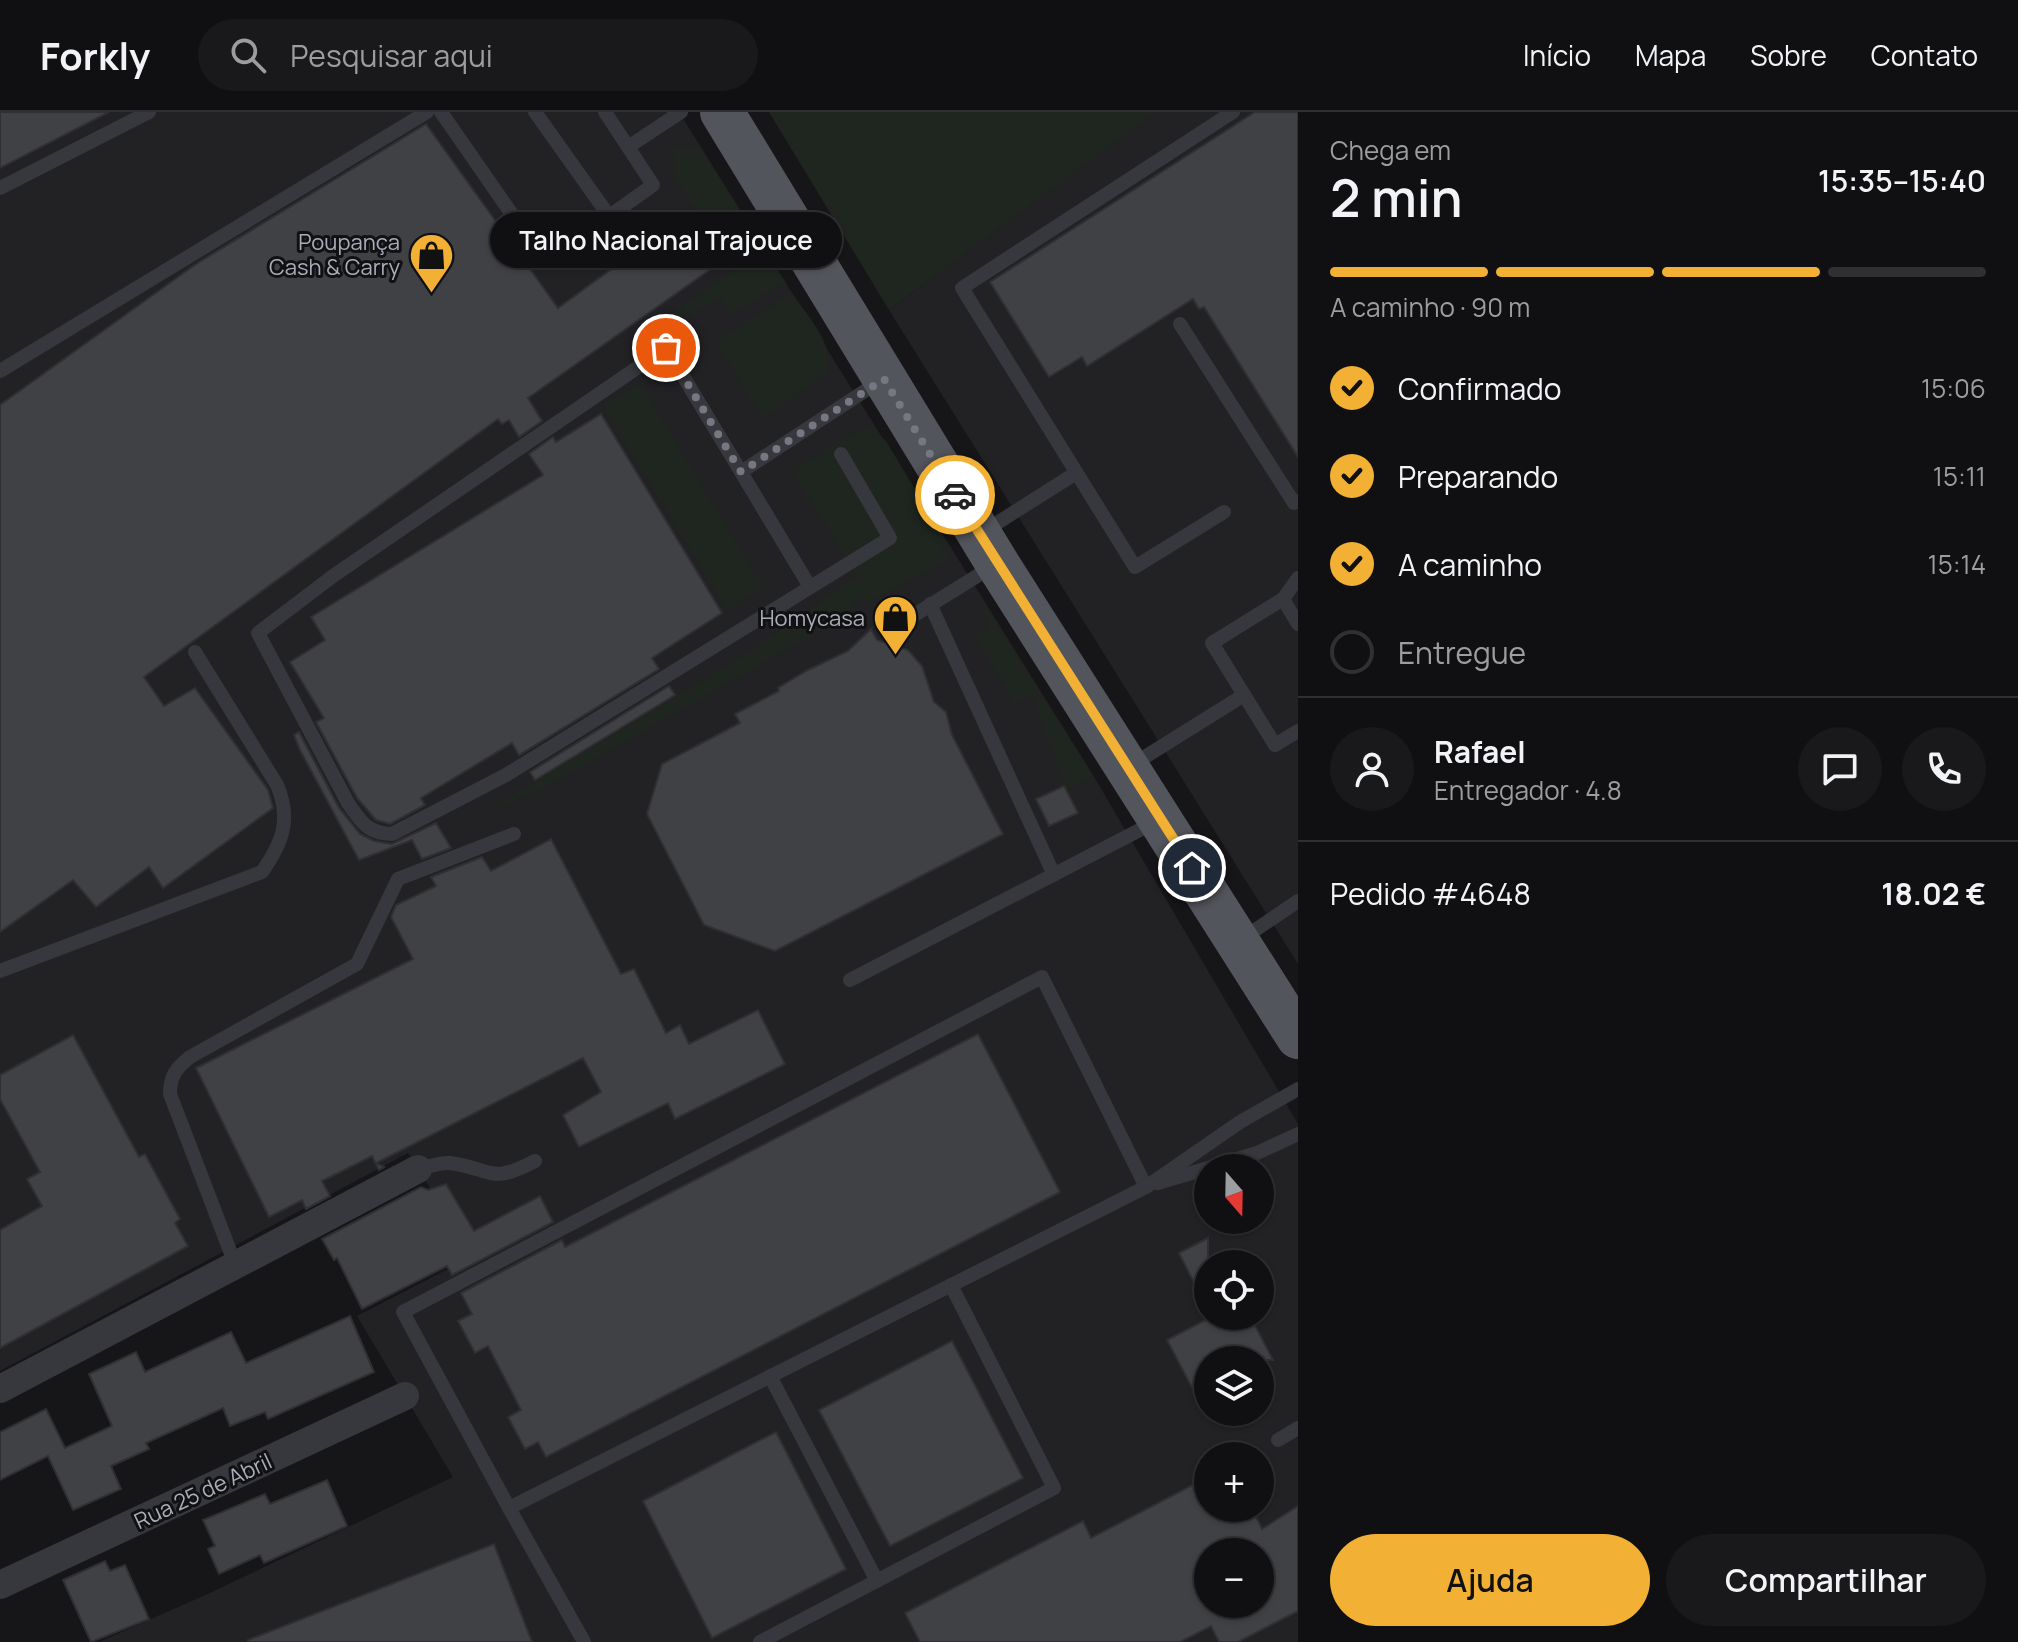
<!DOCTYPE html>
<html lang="pt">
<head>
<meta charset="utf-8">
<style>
  :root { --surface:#101012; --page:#19191b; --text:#f1f3f6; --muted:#9c9d9f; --line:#303032; --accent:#f2b134 }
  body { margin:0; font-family:Manrope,sans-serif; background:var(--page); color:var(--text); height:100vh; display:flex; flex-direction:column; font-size:30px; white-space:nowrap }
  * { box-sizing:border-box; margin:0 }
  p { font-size:26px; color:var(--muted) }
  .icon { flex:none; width:44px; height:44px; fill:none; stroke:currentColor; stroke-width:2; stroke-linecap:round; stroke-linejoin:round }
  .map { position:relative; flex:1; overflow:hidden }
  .details { display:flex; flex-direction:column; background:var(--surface); width:720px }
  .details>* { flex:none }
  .needle { width:52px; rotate:160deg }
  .tools { position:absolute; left:1194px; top:1042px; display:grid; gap:16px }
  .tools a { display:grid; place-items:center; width:80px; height:80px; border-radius:50%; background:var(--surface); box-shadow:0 2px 6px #0004,0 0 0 2px var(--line); font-size:40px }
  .pin { position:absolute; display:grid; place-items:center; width:68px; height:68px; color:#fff; margin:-34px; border:4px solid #fff; border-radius:50%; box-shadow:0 2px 8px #0007 }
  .courier { position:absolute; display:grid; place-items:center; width:80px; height:80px; margin:-40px; border:6px solid #f2b134; border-radius:50%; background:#fff; color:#222; box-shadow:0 2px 10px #0007 }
  .bubble { position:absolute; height:56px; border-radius:28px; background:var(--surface); box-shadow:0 2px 6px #0004,0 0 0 2px var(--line); font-size:26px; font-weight:600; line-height:56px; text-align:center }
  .head em { font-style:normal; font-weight:600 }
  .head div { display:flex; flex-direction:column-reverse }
  .head { display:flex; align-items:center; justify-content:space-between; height:136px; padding:0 32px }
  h1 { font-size:52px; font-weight:600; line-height:60px }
  .bar { display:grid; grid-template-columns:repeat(4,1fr); gap:12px 8px; align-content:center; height:96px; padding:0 32px }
  .bar i { height:10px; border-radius:6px; background:var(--line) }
  .bar .active { background:var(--accent) }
  .bar p { grid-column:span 4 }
  .line { display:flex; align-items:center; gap:20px; padding:0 32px; border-top:2px solid var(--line) }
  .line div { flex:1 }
  .round { display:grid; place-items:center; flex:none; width:84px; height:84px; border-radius:42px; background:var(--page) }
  ol { padding:0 32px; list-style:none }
  li { display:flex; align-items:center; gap:24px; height:88px }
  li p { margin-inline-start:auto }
  li .icon { padding:8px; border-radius:50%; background:var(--accent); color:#111; stroke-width:4 }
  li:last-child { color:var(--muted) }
  li i { width:44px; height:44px; border:4px solid var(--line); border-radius:50% }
  .cta { display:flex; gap:16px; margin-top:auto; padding:16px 32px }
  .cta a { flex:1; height:92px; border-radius:48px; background:var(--accent); color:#111; font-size:32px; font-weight:600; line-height:92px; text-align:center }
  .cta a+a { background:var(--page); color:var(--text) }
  header { display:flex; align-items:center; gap:48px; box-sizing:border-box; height:112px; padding:0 40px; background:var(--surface); border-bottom:2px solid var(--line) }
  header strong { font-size:38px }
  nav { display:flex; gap:44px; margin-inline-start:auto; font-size:28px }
  .search { width:560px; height:72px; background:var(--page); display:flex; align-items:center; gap:20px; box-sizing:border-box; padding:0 28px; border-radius:44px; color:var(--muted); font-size:30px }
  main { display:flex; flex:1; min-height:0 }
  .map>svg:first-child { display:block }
  .built { fill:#222225; fill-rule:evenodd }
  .green { fill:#1e261f }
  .building { fill:#404145; stroke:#303034; stroke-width:2; fill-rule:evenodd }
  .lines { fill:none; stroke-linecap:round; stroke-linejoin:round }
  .lane { stroke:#37383d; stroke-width:14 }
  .street { stroke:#37383d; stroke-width:28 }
  .primary { stroke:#53555c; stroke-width:44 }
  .done { stroke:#757880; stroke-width:8; stroke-dasharray:0 14.4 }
  .route { stroke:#f2b134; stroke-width:10 }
  .labels { text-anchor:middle; stroke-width:6; stroke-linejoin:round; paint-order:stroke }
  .poi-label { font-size:22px; fill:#a8adb8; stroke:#111113; text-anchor:end }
  .street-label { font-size:22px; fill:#a8adb8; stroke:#111113 }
</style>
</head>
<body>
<header>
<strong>Forkly</strong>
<div class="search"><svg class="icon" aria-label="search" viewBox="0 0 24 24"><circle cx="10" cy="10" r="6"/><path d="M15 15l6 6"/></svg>Pesquisar aqui</div>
<nav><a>Início</a><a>Mapa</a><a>Sobre</a><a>Contato</a></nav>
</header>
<main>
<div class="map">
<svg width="1298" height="1530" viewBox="0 0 1298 1530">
  <rect width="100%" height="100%" fill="#161618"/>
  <g class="built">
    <path d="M0,0H679L1093,663L1298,1012V1530H99L212,1480L453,1365L357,1204L473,1144L408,1041L0,1259ZM1208,1056H1260V1108H1208ZM1208,1152H1260V1204H1208ZM1208,1248H1260V1300H1208ZM1208,1344H1260V1396H1208ZM1208,1440H1260V1492H1208Z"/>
    <path d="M1153,0H1298V852L889,198Z"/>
  </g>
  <g class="green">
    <path d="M769,0H1156L889,198Z"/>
    <path d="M700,36L786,171L729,202L720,186L673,211L669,203L737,155L674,66V37Z"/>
    <path d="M792,181C806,202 840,238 825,263L763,307L715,230Z"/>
    <path d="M640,271L764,476L727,498L602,293Z"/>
    <path d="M869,315L886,329L948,432L942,435L948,447L868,491L865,486L851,493L854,499L536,681L486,699L746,542L857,464L792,359L860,317Z"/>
    <path d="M987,497L1093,663L1066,679L1032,582L1014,591L974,524L989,515L983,500Z"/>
  </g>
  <g class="building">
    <path d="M0,0H109L0,56Z"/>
    <path d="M1255,0H1298V345L1204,195L1199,197L1193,187L1087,254L1082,245L1049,265L990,170Z"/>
    <path d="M426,12L558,196L684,104L718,152L528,286L542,309L519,325L509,308L502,312L498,307L144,565L164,594L195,576L268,678L273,696L163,776L149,755L96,795L73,768L0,820V293L196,152Z"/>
    <path d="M601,302L722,501L652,546L659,557L519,643L512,631L421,686L425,693L390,712L376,708L357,686L316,610L324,606L290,550L325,528L311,505L543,363L529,342L553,325L556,330Z"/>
    <path d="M871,517L877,528L908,538L922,554L934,590L946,600L952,623L1003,722L775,839L704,813L647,702L662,652L740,611L735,602L779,579L778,576L806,559L848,539Z"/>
    <path d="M669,574L675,583L535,668L530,660Z"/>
    <path d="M299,620L339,696L360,722L374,729L392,732L436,711L451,736L422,747L412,728L359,748L300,638L294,623Z"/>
    <path d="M1064,674L1078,701L1049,714L1036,687Z"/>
    <path d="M551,727L621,862L634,857L666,921L680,913L689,932L758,898L785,952L675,1007L668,991L579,1035L563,1003L601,980L583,946L376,1051L384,1055L379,1058L372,1044L322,1069L330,1084L306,1097L302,1088L269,1105L196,956L413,847L391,805L396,793L436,774L431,765L482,745L491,759Z"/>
    <path d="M978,922L1060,1080L546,1345L538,1330L525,1337L508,1305L521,1298L488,1234L475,1241L458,1209L472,1202L461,1181L562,1128L565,1135Z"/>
    <path d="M73,923L139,1045L145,1042L180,1107L175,1111L188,1134L0,1236V1118L42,1094L27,1067L40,1060L0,987V963Z"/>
    <path d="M446,1072L474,1119L540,1084L553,1110L452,1163L447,1154L362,1197L337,1146L334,1148L322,1127L421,1075L428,1078Z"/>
    <path d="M1208,1126V1198L1179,1141Z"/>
    <path d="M350,1204L374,1260L268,1307L265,1300L230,1314L223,1296L146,1331L149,1337L111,1354L121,1377L73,1398L48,1344L0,1368V1320L46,1297L65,1336L112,1314L89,1262L136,1240L145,1260L231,1220L246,1251Z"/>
    <path d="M1213,1204H1250L1273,1248H1208V1306L1167,1228Z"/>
    <path d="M952,1229L1023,1366L890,1434L819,1298Z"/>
    <path d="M776,1320L846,1457L712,1526L643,1389Z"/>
    <path d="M1208,1365V1396H1252L1262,1417L1298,1394V1499L1238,1530H1219L1211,1514L1180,1530H920L905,1501L1083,1409L1091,1426ZM1208,1440H1260V1492H1208Z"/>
    <path d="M327,1368L347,1414L264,1451L260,1443L219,1462L208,1437L215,1434L203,1408L265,1382L270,1392Z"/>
    <path d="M494,1432L532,1530H248V1528Z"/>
    <path d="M105,1449L110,1459L125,1453L149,1507L91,1530L63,1468Z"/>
  </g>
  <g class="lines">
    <g class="lane">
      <path d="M441,0L545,150L653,73L628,35L681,0"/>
      <path d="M535,0L609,104"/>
      <path d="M605,0L628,35"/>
      <path d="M0,76L149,0"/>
      <path d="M1180,212L1294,391L1298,389"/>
      <path d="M0,259L427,0"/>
      <path d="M841,342L890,426L506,663L392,722C368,722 361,710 348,691L258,521L333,464L666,236L741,360L880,269"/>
      <path d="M741,360L810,475"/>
      <path d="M1224,400L1135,455L962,176L1233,0"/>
      <path d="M983,420L1076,361"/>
      <path d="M1283,487L1298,466"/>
      <path d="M930,492L1054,763"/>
      <path d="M908,507L993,454"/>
      <path d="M1298,512L1283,487L1212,531L1275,633L1298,619"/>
      <path d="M1132,653L1244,583"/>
      <path d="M1242,827L1298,789"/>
      <path d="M0,859L262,760C282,731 292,708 277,673L195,540"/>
      <path d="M850,868L1157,709"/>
      <path d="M1208,1056L1257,1041L1298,1022"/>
      <path d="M418,1057C428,1055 440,1050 450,1051C493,1057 490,1073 535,1049"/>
      <path d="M1158,1071L1208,1056"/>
      <path d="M235,1152L170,982C170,964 176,956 190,945L357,852L398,767L514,722"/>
      <path d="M770,1264L877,1469"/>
      <path d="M1278,1328L1298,1316"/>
      <path d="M509,1396L403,1200L1042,865L1146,1075"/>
      <path d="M584,1530L509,1396L1146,1075L1240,1010L1298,977"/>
      <path d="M760,1530L1054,1376L951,1173"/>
    </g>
    <g class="street">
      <path d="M0,1277L418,1057"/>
      <path d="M0,1473L405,1284"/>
    </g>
    <path class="primary" d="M722,0L997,451L1298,925"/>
  </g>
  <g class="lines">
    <path class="done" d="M666,236L741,360L884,267L955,383"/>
    <path class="route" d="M955,383L1192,756"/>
  </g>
  <defs>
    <symbol id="shop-pin" viewBox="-11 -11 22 30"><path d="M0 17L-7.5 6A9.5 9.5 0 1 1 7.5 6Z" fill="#f2b134" stroke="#111113"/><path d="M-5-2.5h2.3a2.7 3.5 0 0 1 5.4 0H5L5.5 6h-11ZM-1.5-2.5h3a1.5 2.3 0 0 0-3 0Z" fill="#111"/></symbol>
  </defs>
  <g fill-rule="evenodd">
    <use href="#shop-pin" x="406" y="118" width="51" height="69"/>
    <use href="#shop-pin" x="870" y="480" width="51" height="69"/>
  </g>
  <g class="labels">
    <g class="poi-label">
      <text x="400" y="138">Poupança<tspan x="400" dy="25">Cash &amp; Carry</tspan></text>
      <text x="865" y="514">Homycasa</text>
    </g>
    <g class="street-label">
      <text transform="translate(203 1379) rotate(-25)" y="8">Rua 25 de Abril</text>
    </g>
  </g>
</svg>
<div class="tools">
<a><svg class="needle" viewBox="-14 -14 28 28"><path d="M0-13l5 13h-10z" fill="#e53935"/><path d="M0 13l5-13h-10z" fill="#9c9d9f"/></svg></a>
<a><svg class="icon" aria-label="locate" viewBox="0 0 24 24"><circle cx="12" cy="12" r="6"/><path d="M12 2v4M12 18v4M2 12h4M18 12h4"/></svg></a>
<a><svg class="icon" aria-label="layers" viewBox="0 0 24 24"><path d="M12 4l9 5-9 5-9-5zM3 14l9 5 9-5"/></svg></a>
<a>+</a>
<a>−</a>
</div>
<div class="pin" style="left:666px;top:236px;background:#ea580c"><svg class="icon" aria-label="bag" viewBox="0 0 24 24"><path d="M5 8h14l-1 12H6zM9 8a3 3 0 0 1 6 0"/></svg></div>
<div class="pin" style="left:1192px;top:756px;background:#1f2937"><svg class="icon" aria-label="home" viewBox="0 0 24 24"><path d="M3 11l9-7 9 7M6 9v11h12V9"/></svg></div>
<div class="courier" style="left:955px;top:383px"><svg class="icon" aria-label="car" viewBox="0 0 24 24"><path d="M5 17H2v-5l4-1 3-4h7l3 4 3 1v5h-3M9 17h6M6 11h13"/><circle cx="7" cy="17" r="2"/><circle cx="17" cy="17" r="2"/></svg></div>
<div class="bubble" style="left:490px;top:100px;width:352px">Talho Nacional Trajouce</div>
</div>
<section class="details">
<div class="head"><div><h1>2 min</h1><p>Chega em</p></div><em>15:35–15:40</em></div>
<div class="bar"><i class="active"></i><i class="active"></i><i class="active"></i><i></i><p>A caminho · 90 m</p></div>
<ol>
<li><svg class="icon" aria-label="check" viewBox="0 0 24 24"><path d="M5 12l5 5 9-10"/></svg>Confirmado<p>15:06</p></li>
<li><svg class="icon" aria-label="check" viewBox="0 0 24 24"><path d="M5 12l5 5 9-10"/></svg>Preparando<p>15:11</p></li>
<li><svg class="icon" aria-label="check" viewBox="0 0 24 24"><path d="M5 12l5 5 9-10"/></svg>A caminho<p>15:14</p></li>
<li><i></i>Entregue</li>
</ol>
<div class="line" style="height:144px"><a class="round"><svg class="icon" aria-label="person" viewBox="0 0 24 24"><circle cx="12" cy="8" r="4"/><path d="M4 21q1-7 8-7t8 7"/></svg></a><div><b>Rafael</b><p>Entregador · 4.8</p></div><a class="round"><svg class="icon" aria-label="chat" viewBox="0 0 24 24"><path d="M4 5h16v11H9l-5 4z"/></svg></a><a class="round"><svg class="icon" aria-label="phone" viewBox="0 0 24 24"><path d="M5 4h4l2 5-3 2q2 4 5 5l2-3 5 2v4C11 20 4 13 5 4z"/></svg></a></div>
<div class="line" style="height:104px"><div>Pedido #4648</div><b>18.02 €</b></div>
<div class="cta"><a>Ajuda</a><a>Compartilhar</a></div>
</section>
</main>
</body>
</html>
